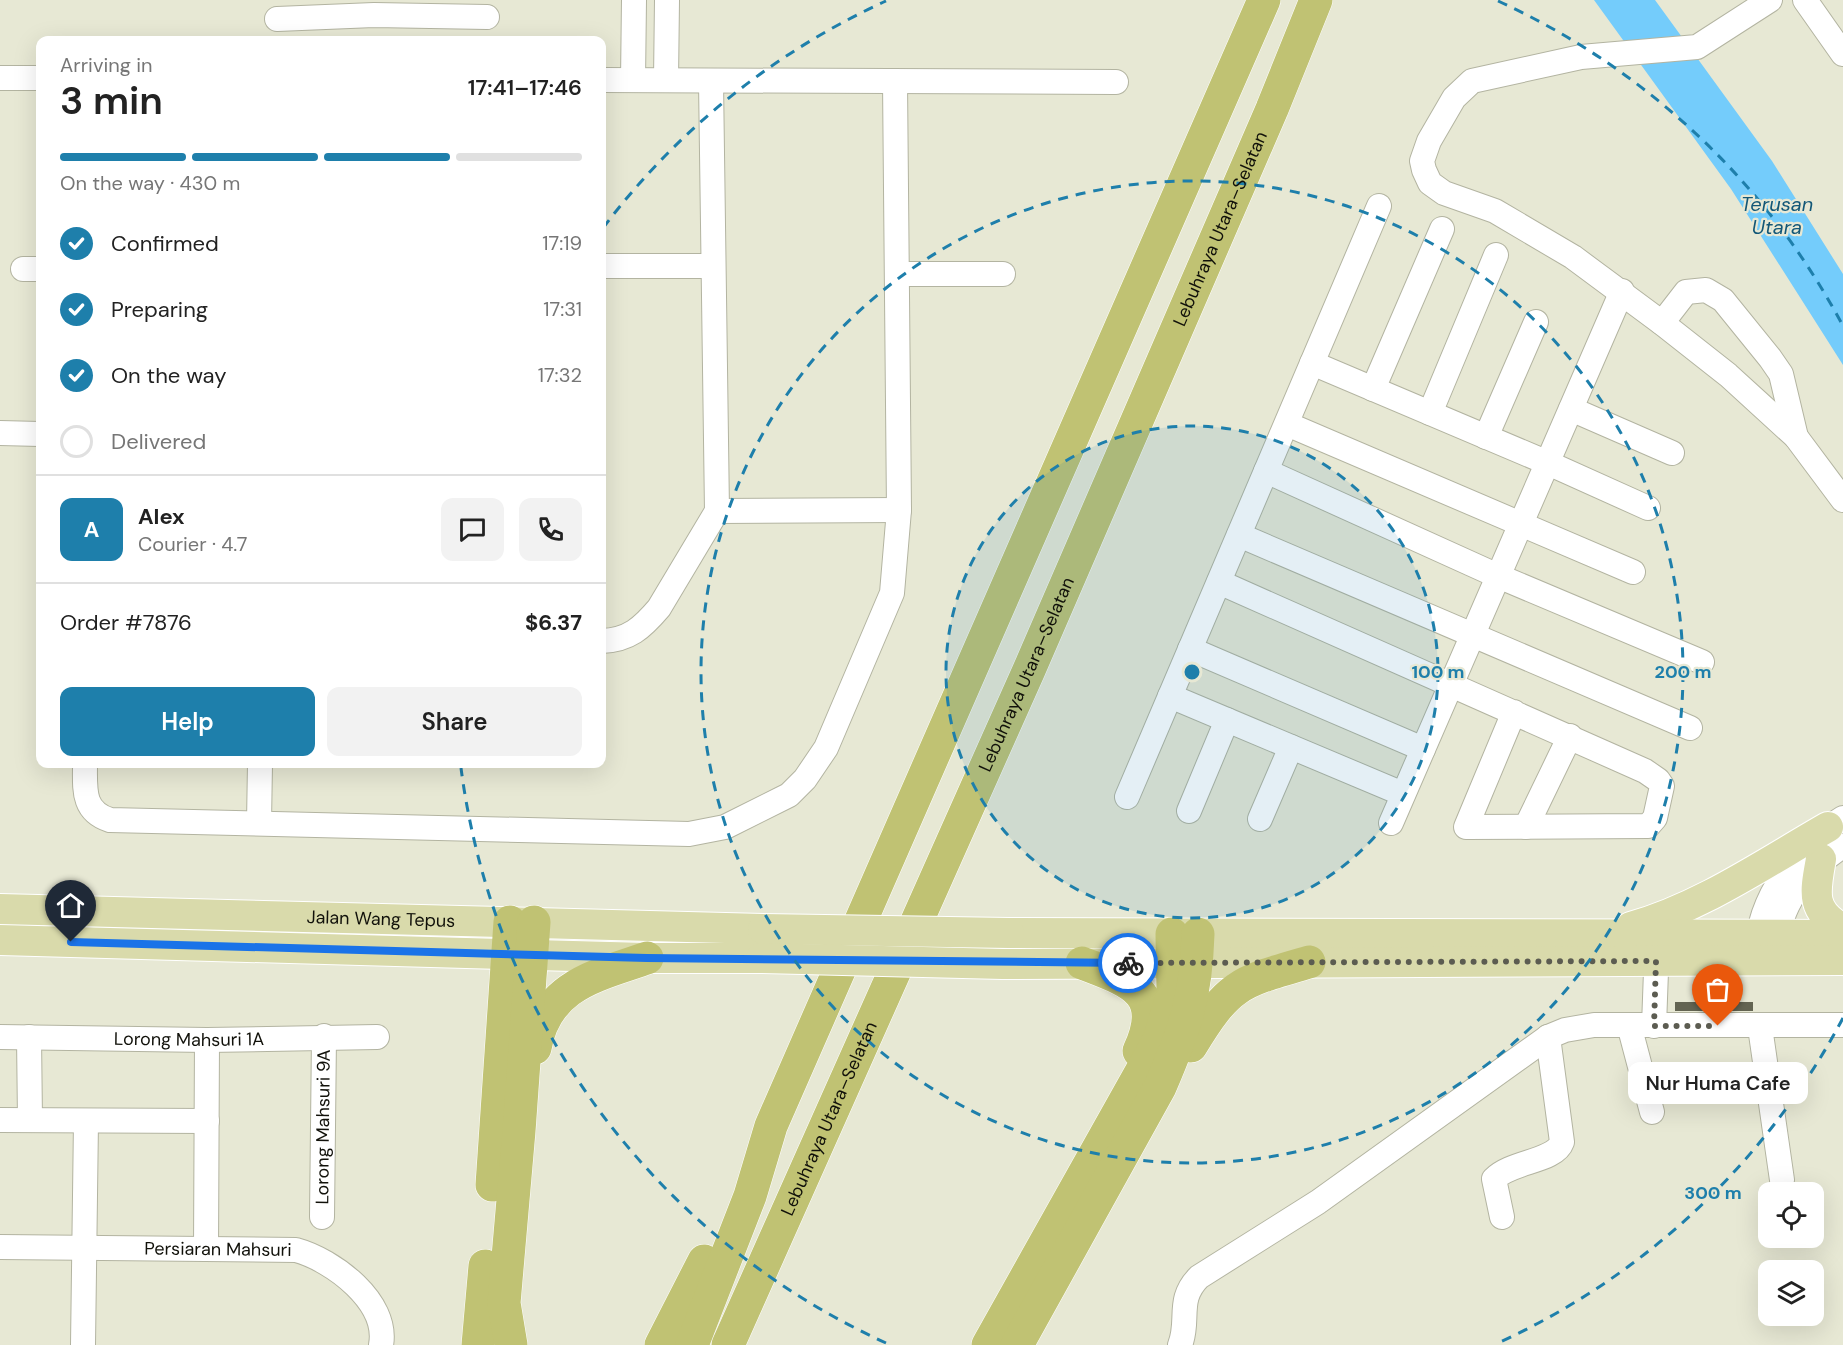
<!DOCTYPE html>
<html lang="en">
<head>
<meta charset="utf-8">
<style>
  :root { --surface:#fff; --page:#f2f2f2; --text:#222; --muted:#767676; --line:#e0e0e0; --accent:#1e7fab }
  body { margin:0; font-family:"DM Sans",sans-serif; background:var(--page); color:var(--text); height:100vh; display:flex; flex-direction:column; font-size:22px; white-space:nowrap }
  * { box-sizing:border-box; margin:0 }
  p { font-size:20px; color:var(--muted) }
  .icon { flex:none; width:33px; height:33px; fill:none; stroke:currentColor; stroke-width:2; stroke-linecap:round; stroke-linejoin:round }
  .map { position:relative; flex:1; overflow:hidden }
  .side { position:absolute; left:36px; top:36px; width:570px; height:732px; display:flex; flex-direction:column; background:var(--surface); border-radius:12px; box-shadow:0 6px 24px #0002 }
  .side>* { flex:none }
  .controls { position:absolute; left:1758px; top:1182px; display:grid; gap:12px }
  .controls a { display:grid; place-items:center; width:66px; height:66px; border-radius:12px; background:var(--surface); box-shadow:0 6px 24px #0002; font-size:30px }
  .pin { position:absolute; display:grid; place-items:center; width:51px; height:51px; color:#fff; margin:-62px -26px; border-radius:50% 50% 50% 0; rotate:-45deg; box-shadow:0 0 6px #0007 }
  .pin .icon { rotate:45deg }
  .courier { position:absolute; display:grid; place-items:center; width:60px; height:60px; margin:-30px; border:4px solid #1a73e8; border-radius:50%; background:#fff; color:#222; box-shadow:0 2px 8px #0007 }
  .bubble { position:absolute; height:42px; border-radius:12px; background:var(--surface); box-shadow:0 6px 24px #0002; font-size:20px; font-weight:600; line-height:42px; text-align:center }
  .headline em { font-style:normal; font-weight:600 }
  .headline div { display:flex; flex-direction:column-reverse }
  .headline { display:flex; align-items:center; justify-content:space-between; height:102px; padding:0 24px }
  h1 { font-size:39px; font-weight:600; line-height:45px }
  .bar { display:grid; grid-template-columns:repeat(4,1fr); gap:9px 6px; align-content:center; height:72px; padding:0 24px }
  .bar i { height:8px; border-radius:4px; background:var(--line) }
  .bar .current { background:var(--accent) }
  .bar p { grid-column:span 4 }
  .line { display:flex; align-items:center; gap:15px; padding:0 24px; border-top:2px solid var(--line) }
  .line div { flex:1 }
  .round { display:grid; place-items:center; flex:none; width:63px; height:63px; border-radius:12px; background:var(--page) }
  ol { padding:0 24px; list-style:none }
  li { display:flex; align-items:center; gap:18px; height:66px }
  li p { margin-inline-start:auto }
  li .icon { padding:6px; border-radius:50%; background:var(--accent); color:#fff; stroke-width:4 }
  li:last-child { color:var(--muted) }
  li i { width:33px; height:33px; border:3px solid var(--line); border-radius:50% }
  .primary-button { display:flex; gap:12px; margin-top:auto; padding:12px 24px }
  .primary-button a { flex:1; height:69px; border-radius:12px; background:var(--accent); color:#fff; font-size:24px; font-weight:600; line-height:69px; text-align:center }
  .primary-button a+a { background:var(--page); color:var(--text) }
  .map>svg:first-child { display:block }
  .water { fill:#74ccfb }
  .building { fill:#636452 }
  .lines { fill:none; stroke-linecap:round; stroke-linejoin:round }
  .minor-casing { stroke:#b3b4a1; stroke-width:26 }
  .major-casing { stroke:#fff; stroke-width:32 }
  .highway-casing { stroke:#fff; stroke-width:34 }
  .minor { stroke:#fff; stroke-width:24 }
  .major { stroke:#d9daab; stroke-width:30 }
  .highway { stroke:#c0c273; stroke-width:33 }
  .major-bridge-casing { stroke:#fff; stroke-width:32; stroke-linecap:butt }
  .major-bridge { stroke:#d9daab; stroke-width:30 }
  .done { stroke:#5c5c51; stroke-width:6; stroke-dasharray:0 10.8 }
  .route { stroke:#1a73e8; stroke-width:8 }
  .ring { fill:none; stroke:#1e7fab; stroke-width:3; stroke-dasharray:10 8 }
  .labels { text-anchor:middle; stroke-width:4.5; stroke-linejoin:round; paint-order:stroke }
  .street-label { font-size:18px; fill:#11110a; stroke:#e7e8d4 }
  .water-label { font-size:20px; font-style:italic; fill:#125777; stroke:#e7e8d4 }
  .centre { fill:#1e7fab; stroke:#e7e8d4; stroke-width:3 }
  .ring-label { font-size:18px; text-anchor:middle; font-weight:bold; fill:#1e7fab; stroke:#e7e8d4; stroke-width:4.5; stroke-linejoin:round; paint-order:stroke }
</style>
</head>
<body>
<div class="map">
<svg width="1843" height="1345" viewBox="0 0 1843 1345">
  <rect width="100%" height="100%" fill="#e7e8d4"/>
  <path class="water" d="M1594,0H1655L1772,161L1843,274V365L1731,189Z"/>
  <rect class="building" x="1675" y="1002" width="78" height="9"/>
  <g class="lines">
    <defs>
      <g id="minor">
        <path d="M1770,0L1697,47L1581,57L1472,81L1454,98L1429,141L1422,161L1424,170L1430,183L1444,193L1495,211L1573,257L1662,323L1728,375L1796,437L1843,500"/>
        <path d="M1805,0L1843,54"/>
        <path d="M277,19L374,15L487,17"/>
        <path d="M0,78H40"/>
        <path d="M602,80L1116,82"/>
        <path d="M633,80L634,0"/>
        <path d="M666,80L667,0"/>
        <path d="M602,266H713"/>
        <path d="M23,269H40"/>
        <path d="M897,274H1003"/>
        <path d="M1662,323L1686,292L1706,290L1723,300L1770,358L1781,374L1796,437"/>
        <path d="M1312,363L1548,463L1648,508"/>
        <path d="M1373,389L1442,229"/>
        <path d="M1571,409L1672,453"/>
        <path d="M1430,413L1496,255"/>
        <path d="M1287,424L1633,572"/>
        <path d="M0,433L40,434"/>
        <path d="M1486,437L1536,322"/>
        <path d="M1266,471L1498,576L1702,662"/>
        <path d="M717,511L899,510"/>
        <path d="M1239,535L1690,728"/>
        <path d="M1219,582L1645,771L1658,780L1662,786L1655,818L1648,826L1466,827L1514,712"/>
        <path d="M602,641C629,640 642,628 659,608L717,511L711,81"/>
        <path d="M1190,649L1423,749"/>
        <path d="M1170,696L1403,794"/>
        <path d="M85,764C85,789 82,811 110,820L689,834L725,827L789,795L805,779L826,748L892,593L899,510L895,81"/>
        <path d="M1127,797L1379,206"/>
        <path d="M1189,811L1227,720"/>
        <path d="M1260,819L1291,747"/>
        <path d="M259,822L260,764"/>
        <path d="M1391,823L1622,291"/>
        <path d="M1526,827L1570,736"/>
        <path d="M1777,950C1777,906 1807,868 1843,846"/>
        <path d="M1757,952C1758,898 1798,846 1843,818"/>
        <path d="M1629,1025L1652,1112"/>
        <path d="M1654,1026L1657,944"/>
        <path d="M1760,1027L1782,1180"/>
        <path id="s1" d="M0,1037L207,1040L377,1037"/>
        <path d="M29,1037L30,1120"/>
        <path d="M0,1120L207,1121"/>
        <path id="s2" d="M322,1217L324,1036"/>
        <path d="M1502,1217L1494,1179C1511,1161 1555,1162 1562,1142L1548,1037"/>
        <path id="s3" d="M0,1247L296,1250C333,1260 389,1302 381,1345"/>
        <path d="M206,1249L207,1040"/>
        <path d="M83,1345L86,1121"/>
        <path d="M1180,1345C1190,1320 1176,1300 1199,1277L1318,1202L1548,1037L1565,1030L1594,1025H1843"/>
      </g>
      <g id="major">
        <path d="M1821,859C1815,892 1810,911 1843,929"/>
        <path id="s4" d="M0,909L763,929"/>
        <path d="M1631,927C1702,907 1765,863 1828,827"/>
        <path d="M1009,933L1843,935"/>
        <path d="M0,940L647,958H761"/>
        <path d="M1003,964L1843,960"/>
      </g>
      <g id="highway">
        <path d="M1082,963C1128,981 1167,991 1139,1051"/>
        <path d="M1191,1046C1229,983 1240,982 1309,962"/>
        <path d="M535,1048C546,985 595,976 647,958"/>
        <path d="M492,1185L510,922"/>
        <path d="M478,1345L485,1266"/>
        <path d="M511,1345L504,1303L519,1131L534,922"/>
        <path d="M661,1345L704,1261"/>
        <path d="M692,1345L750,1196L771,1126L1264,0"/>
        <path id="s5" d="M728,1345L1029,670L1272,109L1316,0"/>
        <path d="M988,1345L1159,1040L1173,994L1172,934"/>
        <path d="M1017,1345L1160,1087C1185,1029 1196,998 1198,934"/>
      </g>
    </defs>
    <use href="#minor" class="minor-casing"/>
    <use href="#major" class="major-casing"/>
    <use href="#highway" class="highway-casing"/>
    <use href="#minor" class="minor"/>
    <use href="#major" class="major"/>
    <use href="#highway" class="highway"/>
    <defs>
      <g id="major-bridge">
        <path d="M763,929L1009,933"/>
        <path d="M761,958L1003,964"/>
      </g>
    </defs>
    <use href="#major-bridge" class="major-bridge-casing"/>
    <use href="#major-bridge" class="major-bridge"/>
  </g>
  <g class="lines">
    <path class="done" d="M1128,963L1656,961L1654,1026H1718"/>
    <path class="route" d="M71,942L647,958L1128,963"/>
  </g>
  <circle cx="1192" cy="672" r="246" fill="#1e7fab" fill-opacity=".12"/>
  <g class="ring">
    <circle cx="1192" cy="672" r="246"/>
    <circle cx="1192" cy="672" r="491"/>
    <path d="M1843 1018A737 737 0 0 1 1498 1343M886 1343A737 737 0 0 1 461 768M603 228A737 737 0 0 1 886 1M1498 1A737 737 0 0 1 1843 326"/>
  </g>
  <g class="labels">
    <g class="street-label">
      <text dy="6" stroke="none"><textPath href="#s5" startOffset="1220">Lebuhraya Utara–Selatan</textPath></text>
      <text dy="6" stroke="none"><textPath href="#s5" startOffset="734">Lebuhraya Utara–Selatan</textPath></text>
      <text dy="6" stroke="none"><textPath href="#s4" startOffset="381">Jalan Wang Tepus</textPath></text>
      <text dy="6" stroke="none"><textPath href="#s1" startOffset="189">Lorong Mahsuri 1A</textPath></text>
      <text dy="6" stroke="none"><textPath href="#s5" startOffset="248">Lebuhraya Utara–Selatan</textPath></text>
      <text dy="6" stroke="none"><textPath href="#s2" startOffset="90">Lorong Mahsuri 9A</textPath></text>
      <text dy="6" stroke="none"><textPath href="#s3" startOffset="218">Persiaran Mahsuri</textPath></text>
    </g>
    <g class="water-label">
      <text x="1777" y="211">Terusan<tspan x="1777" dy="23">Utara</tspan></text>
    </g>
  </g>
  <circle cx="1192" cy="672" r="9" class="centre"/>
  <g class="ring-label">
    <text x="1438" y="678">100 m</text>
    <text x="1683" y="678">200 m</text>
    <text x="1713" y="1199">300 m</text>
  </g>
</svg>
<div class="controls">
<a><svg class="icon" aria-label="locate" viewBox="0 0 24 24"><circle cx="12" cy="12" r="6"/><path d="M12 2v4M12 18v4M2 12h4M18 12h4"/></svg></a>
<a><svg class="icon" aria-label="layers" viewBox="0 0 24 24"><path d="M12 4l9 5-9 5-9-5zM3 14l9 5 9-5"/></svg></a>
</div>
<div class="pin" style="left:1718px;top:1026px;background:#ea580c"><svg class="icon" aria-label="bag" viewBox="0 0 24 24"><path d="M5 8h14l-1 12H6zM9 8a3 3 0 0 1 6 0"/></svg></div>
<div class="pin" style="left:71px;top:942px;background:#1f2937"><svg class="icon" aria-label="home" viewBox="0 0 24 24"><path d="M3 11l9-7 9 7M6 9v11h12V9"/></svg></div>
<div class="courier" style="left:1128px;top:963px"><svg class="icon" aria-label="bike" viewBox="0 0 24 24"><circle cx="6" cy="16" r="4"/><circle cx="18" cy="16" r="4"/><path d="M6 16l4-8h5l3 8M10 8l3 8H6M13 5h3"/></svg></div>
<div class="bubble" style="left:1628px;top:1062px;width:180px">Nur Huma Cafe</div>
<section class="side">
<div class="headline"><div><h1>3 min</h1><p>Arriving in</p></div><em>17:41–17:46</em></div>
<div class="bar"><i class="current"></i><i class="current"></i><i class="current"></i><i></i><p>On the way · 430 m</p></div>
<ol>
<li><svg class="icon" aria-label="check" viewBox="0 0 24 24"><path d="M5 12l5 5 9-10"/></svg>Confirmed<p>17:19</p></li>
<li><svg class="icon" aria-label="check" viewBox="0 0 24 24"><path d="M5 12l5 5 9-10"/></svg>Preparing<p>17:31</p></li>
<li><svg class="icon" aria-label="check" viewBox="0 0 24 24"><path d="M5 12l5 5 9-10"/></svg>On the way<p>17:32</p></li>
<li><i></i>Delivered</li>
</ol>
<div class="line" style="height:108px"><b class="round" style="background:var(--accent);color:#fff">A</b><div><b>Alex</b><p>Courier · 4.7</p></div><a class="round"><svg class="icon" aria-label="chat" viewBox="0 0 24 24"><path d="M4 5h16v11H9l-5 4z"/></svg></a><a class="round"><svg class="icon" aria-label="phone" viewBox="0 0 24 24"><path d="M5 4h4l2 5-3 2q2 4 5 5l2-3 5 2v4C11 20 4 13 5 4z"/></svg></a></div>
<div class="line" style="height:78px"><div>Order #7876</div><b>$6.37</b></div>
<div class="primary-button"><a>Help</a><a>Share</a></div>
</section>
</div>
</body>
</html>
